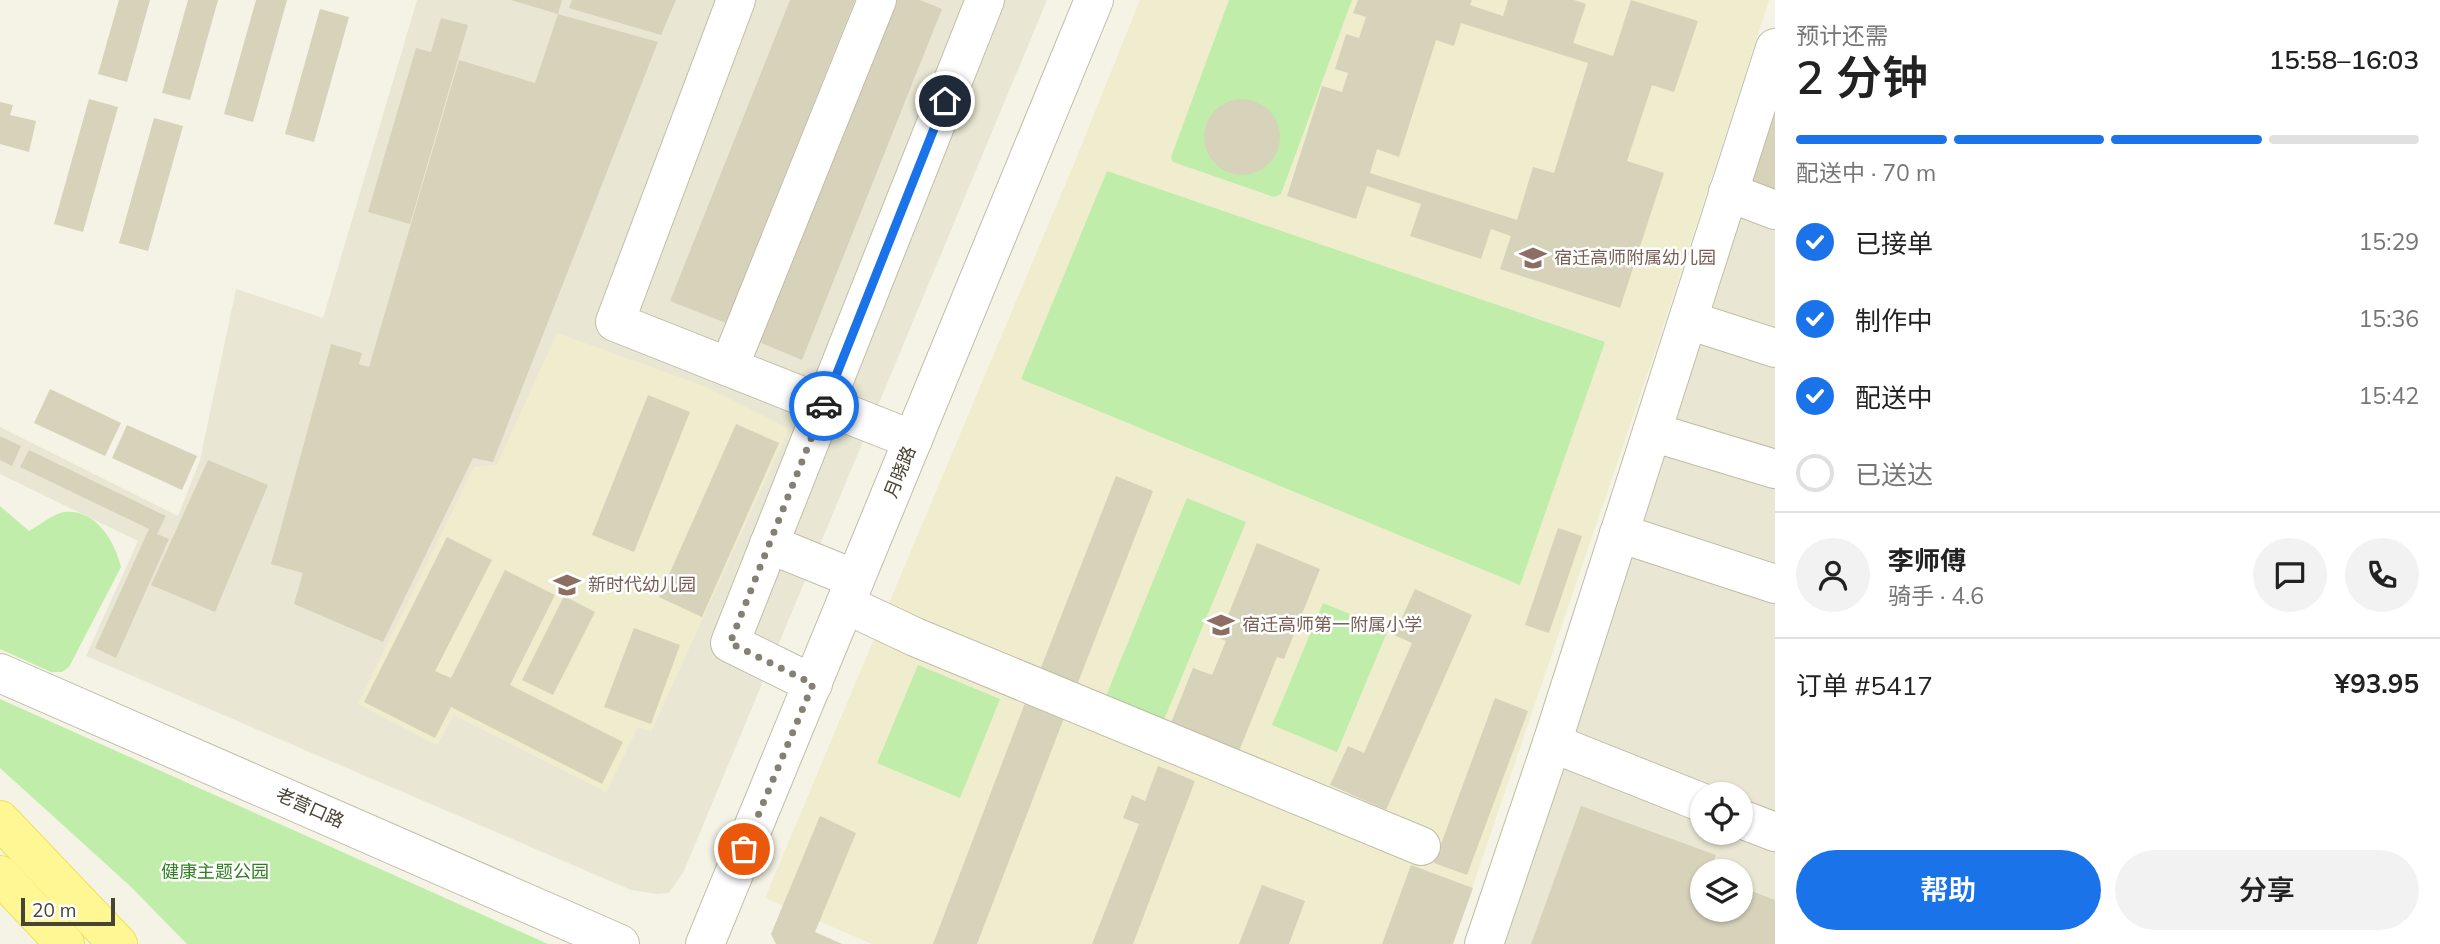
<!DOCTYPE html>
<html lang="zh">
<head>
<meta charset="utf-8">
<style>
  :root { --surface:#fff; --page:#f2f2f2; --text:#222; --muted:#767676; --line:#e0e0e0; --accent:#1a73e8 }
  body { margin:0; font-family:Mulish,"Noto Sans SC",sans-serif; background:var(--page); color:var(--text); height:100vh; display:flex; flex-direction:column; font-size:26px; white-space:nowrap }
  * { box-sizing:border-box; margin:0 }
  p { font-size:23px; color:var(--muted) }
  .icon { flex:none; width:38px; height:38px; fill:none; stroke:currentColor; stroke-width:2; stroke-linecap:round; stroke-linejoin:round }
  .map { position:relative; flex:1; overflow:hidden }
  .details { display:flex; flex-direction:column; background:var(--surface); width:665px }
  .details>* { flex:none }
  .buttons { position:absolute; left:1690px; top:782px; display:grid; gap:14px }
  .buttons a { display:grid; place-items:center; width:63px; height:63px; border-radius:50%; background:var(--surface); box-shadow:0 2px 5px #0004; font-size:35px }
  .scale { position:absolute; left:21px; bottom:18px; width:94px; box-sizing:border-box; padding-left:7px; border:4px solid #484434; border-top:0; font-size:19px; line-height:24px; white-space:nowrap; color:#484434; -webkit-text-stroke:5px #fff; paint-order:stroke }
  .pin { position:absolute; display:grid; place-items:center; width:60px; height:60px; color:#fff; margin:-30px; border:4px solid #fff; border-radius:50%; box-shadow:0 2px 7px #0007 }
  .courier { position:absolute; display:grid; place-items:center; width:70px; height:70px; margin:-35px; border:5px solid #1a73e8; border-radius:50%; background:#fff; color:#222; box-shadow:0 2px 9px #0007 }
  .headline em { font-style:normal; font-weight:600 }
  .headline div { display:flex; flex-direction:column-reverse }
  .headline { display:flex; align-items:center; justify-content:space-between; height:119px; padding:0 21px }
  h1 { font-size:46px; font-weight:600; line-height:52px }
  .bar { display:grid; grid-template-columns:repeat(4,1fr); gap:10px 7px; align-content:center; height:84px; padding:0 21px }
  .bar i { height:9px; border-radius:5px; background:var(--line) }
  .bar .selected { background:var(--accent) }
  .bar p { grid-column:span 4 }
  .line { display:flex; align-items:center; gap:18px; padding:0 21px; border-top:2px solid var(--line) }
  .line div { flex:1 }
  .round { display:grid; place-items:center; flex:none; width:74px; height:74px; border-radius:37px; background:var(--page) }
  ol { padding:0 21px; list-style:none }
  li { display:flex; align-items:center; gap:21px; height:77px }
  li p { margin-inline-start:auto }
  li .icon { padding:7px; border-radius:50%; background:var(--accent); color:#fff; stroke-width:4 }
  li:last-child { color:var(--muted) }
  li i { width:38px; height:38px; border:4px solid var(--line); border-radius:50% }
  .primary-button { display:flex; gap:14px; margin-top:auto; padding:14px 21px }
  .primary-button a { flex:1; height:80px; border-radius:42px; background:var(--accent); color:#fff; font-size:28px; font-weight:600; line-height:80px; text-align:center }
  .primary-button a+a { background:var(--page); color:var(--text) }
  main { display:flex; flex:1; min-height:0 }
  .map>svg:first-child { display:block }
  .residential { fill:#e9e7d3; fill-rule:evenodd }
  .education { fill:#efedce }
  .green { fill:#c1edaa }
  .building { fill:#d7d2ba; fill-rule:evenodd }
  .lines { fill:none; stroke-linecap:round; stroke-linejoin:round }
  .minor-casing { stroke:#c1bda7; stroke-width:40 }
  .major-casing { stroke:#efe259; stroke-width:40 }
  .minor { stroke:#fff; stroke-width:38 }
  .major { stroke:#fff794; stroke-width:38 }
  .done { stroke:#848172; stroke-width:7; stroke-dasharray:0 12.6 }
  .route { stroke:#1a73e8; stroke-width:9 }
  .labels { text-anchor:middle; stroke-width:5; stroke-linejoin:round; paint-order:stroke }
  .education-label { font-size:18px; fill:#785e54; stroke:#fff; text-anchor:start }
  .street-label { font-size:18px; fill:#484434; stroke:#fff }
  .park-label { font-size:18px; fill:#317f22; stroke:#fff }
</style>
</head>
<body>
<main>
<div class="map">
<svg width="1775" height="944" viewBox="0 0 1775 944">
  <rect width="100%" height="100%" fill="#f4f3e5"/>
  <g class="residential">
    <path d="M417,0H1047L684,871L669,893L657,894L631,890L86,656L138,541L0,474V427L178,516L200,460L236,289L323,318Z"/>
    <path d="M1775,93V944H1498ZM1703,794H1741V833H1703ZM1703,872H1741V910H1703Z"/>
  </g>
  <g class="education">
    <path d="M1140,0H1769L1655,352L1453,944H872L765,898L1078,154Z"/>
    <path d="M557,333L704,386L789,429L651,732L638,727L606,792L454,715L437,745L358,704L474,467L497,465Z"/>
  </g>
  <g class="green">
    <path d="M1229,0H1352L1281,194L1274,197L1173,162L1171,157Z"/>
    <path d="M1107,171L1605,342L1520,585L1021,379Z"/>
    <path d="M1187,498L1246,522L1164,720L1106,696Z"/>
    <path d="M0,506L29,531C39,526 54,513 64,512C96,509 114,540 121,567L69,667L62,672H51L0,649Z"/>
    <path d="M1323,603L1388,630L1337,752L1272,725Z"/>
    <path d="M918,665L1000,699L960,798L877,763Z"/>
    <path d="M0,699L548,944H187L129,885L0,768Z"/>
  </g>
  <g class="building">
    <path d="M119,0H150L127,82L98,74Z"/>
    <path d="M188,0H218L190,100L162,93Z"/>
    <path d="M256,0H287L253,122L224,114Z"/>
    <path d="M511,0H562L558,14Z"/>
    <path d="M572,0H676L661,35L569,8Z"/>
    <path d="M790,0H855L726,323L670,301Z"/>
    <path d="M897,0H920L942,9L802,360L759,342Z"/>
    <path d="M1358,0H1472L1470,5L1503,16L1508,0H1574L1586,4L1573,43L1613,56L1631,0L1698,21L1674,92L1652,85L1627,161L1664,173L1620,308L1500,269L1511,236L1491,229L1481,259L1410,236L1421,204L1367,186L1356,219L1287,196L1322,86L1342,92L1348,73L1335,69L1346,34L1359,38L1366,17L1353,13ZM1461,23L1588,63L1554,173L1533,167L1517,220L1370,173L1377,149L1399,157L1436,40L1454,46Z"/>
    <path d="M320,9L349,17L314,142L285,134Z"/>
    <path d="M558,14L658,42L493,462L473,458L383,642L294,604L303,573L271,564L331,344L362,353L359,364L369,367L459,60L535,83Z"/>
    <path d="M441,18L468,25L410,224L368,212L416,48L431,52Z"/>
    <path d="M89,99L118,107L83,232L54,224Z"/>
    <circle cx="1242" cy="137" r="38"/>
    <path d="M0,102L13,105L10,115L36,121L29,152L0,144Z"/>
    <path d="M1775,109V192L1747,181Z"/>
    <path d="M154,118L183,126L148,251L119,243Z"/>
    <path d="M50,389L121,423L105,456L34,423Z"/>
    <path d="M648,395L690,412L634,552L592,535Z"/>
    <path d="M736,424L779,443L702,617L659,597Z"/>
    <path d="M127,425L197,456L182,490L112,458Z"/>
    <path d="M0,436L21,446L12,466L0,460Z"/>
    <path d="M29,450L166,516L157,534L169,539L116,658L95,648L149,529L20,467Z"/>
    <path d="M208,460L268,485L215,612L151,585Z"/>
    <path d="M1116,476L1153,491L1077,685L1040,670Z"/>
    <path d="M1558,528L1582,536L1549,633L1525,625Z"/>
    <path d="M447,537L492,560L435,671L451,678L505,570L555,595L510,685L623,742L602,784L451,707L435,738L364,702Z"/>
    <path d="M1257,543L1320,569L1284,659L1277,657L1237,756L1169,728L1193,668L1212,675L1226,641L1219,638Z"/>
    <path d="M1415,589L1472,615L1386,810L1330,785L1348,746L1364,753L1412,643L1394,635Z"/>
    <path d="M564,596L595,612L553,695L522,680Z"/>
    <path d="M634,628L680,645L651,724L604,707Z"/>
    <path d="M1495,698L1528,711L1467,875L1434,863Z"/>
    <path d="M1025,703L1064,718L977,944H933Z"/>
    <path d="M1158,766L1195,781L1133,944H1092L1139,824L1123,818L1132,795L1145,801Z"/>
    <path d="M1581,806L1716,855L1710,872H1703V910H1741V887L1775,900V944H1531Z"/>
    <path d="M820,816L856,833L815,932L842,944H776L771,934Z"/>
    <path d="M1411,865L1473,888L1453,944H1382Z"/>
    <path d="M1262,885L1305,901L1289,944H1239Z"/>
  </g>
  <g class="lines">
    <defs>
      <g id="minor">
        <path d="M736,0L615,322L913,440"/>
        <path d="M1728,192L1775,210"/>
        <path d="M1688,320L1775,348"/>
        <path d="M729,367L877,0"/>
        <path d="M1652,432L1775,469"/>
        <path d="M1619,533L1775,584"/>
        <path d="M769,544L855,579"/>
        <path d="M845,604L915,637L1421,846"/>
        <path d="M0,673L620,944"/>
        <path d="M813,684L730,643L985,0"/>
        <path d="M1552,743L1703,803"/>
        <path d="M1741,819L1775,832"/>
        <path d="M705,944L1094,0"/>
        <path d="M1484,944L1552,743L1775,48"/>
      </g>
      <g id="major">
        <path d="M0,820L118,944"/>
        <path d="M0,875L65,944"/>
      </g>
    </defs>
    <use href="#minor" class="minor-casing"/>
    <use href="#major" class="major-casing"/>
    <use href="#minor" class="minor"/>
    <use href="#major" class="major"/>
  </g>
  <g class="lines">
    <path class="done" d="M744,849L813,684L730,643L824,406"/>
    <path class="route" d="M824,406L945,101"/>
  </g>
  <defs>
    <symbol id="school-bare" viewBox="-9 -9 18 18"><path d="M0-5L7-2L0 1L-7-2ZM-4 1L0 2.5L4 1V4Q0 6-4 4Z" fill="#8d6e63" stroke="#fff" stroke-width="2.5" paint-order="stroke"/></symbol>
  </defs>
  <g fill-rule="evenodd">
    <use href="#school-bare" x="1514" y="239" width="38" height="38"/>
    <use href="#school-bare" x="548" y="566" width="38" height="38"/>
    <use href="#school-bare" x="1202" y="606" width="38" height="38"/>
  </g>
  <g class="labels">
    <g class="education-label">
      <text x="1554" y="264">宿迁高师附属幼儿园</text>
      <text x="588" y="591">新时代幼儿园</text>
      <text x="1242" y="631">宿迁高师第一附属小学</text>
    </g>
    <g class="street-label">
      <text transform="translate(900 472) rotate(-68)" y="6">月晓路</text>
      <text transform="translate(310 808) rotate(24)" y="6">老营口路</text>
    </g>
    <g class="park-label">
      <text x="215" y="878">健康主题公园</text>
    </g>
  </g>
</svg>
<div class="buttons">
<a><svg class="icon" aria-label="locate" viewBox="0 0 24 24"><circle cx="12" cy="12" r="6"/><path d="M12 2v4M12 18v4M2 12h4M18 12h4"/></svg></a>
<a><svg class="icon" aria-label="layers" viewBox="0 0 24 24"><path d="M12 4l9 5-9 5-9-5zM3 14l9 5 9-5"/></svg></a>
</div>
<div class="scale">20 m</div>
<div class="pin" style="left:744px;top:849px;background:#ea580c"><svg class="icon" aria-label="bag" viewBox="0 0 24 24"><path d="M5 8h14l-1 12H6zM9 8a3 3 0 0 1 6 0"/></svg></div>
<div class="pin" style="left:945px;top:101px;background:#1f2937"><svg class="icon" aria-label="home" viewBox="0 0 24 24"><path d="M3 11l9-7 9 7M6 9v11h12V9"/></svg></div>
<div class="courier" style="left:824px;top:406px"><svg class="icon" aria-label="car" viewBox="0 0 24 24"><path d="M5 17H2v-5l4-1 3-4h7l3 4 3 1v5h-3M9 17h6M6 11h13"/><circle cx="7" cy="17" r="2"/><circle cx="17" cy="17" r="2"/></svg></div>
</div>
<section class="details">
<div class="headline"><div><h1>2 分钟</h1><p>预计还需</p></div><em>15:58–16:03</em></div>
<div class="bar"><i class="selected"></i><i class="selected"></i><i class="selected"></i><i></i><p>配送中 · 70 m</p></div>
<ol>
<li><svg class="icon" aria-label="check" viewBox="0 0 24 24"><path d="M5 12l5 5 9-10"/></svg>已接单<p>15:29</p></li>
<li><svg class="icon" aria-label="check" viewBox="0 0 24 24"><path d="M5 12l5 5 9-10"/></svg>制作中<p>15:36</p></li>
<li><svg class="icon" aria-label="check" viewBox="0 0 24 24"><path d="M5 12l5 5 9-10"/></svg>配送中<p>15:42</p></li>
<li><i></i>已送达</li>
</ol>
<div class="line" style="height:126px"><a class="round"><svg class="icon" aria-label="person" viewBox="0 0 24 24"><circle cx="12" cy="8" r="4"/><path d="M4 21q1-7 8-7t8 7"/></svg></a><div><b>李师傅</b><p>骑手 · 4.6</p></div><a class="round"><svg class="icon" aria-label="chat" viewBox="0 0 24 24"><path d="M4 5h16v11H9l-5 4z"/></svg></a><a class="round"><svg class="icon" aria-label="phone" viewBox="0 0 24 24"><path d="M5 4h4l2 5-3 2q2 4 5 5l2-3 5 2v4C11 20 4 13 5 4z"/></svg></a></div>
<div class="line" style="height:91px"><div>订单 #5417</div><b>¥93.95</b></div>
<div class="primary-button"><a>帮助</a><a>分享</a></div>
</section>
</main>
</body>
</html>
